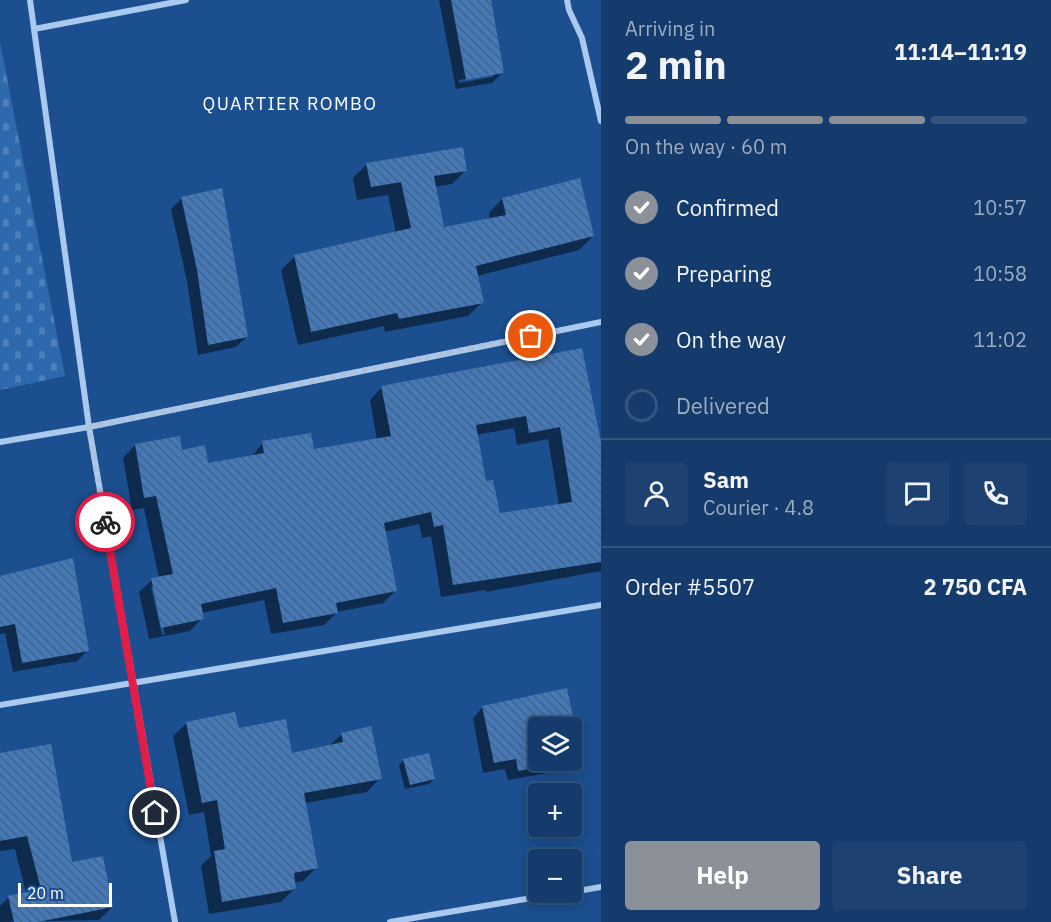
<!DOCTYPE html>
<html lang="en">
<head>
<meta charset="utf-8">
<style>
  :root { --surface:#143b6b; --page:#1d4271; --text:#f1f3f6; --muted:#9dadc1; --line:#33557e; --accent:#8c9099 }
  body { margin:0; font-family:"IBM Plex Sans",sans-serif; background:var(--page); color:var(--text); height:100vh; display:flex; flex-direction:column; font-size:22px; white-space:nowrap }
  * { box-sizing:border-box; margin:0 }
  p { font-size:20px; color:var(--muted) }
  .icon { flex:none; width:33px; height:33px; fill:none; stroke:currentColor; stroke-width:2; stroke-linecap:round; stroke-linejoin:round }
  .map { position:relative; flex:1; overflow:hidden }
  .details { display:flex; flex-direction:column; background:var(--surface); width:450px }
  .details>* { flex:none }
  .tools { position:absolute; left:528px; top:717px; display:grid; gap:12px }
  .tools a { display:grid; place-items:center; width:54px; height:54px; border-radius:6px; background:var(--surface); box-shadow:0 3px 15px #0003,0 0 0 2px var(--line); font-size:30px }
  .scale { position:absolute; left:18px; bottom:15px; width:94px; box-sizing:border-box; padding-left:6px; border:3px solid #fff; border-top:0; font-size:16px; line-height:21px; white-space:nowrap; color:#fff; -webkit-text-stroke:4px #1b4f8f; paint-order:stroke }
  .pin { position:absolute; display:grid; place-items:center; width:51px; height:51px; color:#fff; margin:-26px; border:3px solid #fff; border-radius:50%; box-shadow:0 2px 6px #0007 }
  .courier { position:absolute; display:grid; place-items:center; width:60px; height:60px; margin:-30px; border:4px solid #e11d48; border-radius:50%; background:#fff; color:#222; box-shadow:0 2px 8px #0007 }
  .headline em { font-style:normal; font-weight:700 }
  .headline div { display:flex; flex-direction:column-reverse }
  .headline { display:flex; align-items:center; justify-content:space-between; height:102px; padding:0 24px }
  h1 { font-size:39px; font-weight:700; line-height:45px }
  .bar { display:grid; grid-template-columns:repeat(4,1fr); gap:9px 6px; align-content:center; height:72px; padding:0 24px }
  .bar i { height:8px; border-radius:4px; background:var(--line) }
  .bar .current { background:var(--accent) }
  .bar p { grid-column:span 4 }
  .line { display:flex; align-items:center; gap:15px; padding:0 24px; border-top:2px solid var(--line) }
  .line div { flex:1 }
  .round { display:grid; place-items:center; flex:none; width:63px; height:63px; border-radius:6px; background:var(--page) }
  ol { padding:0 24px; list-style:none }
  li { display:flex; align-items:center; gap:18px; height:66px }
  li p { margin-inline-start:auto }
  li .icon { padding:6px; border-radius:50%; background:var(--accent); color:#fff; stroke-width:4 }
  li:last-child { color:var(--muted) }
  li i { width:33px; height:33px; border:3px solid var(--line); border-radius:50% }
  .button { display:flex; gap:12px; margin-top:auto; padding:12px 24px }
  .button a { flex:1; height:69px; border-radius:6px; background:var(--accent); color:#fff; font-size:24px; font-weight:700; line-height:69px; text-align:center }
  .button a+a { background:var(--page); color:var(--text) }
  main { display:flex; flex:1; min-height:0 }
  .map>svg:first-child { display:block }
  .cemetery { fill:url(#cemetery-stones) }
  .shadow { fill:#0007; fill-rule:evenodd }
  .building { fill:url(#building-back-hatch); fill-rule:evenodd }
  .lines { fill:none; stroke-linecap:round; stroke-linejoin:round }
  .street { stroke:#a9c9ee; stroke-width:6 }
  .done { stroke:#afc1d8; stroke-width:6; stroke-dasharray:0 10.8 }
  .route { stroke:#e11d48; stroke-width:8 }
  .labels { text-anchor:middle; stroke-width:5; stroke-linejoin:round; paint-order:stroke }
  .neighbourhood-label { font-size:18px; letter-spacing:1.5px; fill:#fff; stroke:#1b4f8f }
</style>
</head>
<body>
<main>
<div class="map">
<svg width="601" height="922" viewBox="0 0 601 922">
  <defs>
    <pattern id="cemetery-stones" width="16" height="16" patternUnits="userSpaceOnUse" patternTransform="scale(1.5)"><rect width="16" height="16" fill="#2e69ad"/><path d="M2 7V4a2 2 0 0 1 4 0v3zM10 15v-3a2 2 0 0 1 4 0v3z" fill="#4d80b9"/></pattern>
    <pattern id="building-back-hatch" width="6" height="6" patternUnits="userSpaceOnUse" patternTransform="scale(1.5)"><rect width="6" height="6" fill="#4478b7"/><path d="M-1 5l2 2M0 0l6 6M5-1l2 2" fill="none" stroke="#486282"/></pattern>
  </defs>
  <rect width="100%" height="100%" fill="#1b4f8f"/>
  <path class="cemetery" d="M0,42L65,376L0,390Z"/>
  <g class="shadow">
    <path d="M439,0H489L503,72L492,83L456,89ZM493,73V77L459,83V80Z"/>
    <path d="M367,164L466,170L452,184L434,187L443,228L490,219L489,213L502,199L593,236L579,250L477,276L482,302L468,316L385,332L384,326L298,345L281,270L295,256L396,233L388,195L357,200L353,178Z"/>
    <path d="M182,198L247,337L236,347L198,355L187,281L171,209Z"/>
    <path d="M581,350L601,449V571L486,592L485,590L441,597L431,536L422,538L419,524L384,532L396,590L383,603L337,612L324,625L271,634L264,600L201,613L202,618L190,631L149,639L139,592L152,580L159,578L144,508L132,510L123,458L135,445L181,452L207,465L251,457L263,443L313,451L377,440L370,400L382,387ZM514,428L517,445L548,439L559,506L499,514L484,483L476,435ZM151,587H154L165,635H162Z"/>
    <path d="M72,560L87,651L77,661L13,672L5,633L0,634V577Z"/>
    <path d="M566,690L580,758L569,769L508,780L505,769L483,773L473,718L483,707ZM538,728H572V760H538Z"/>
    <path d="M187,723L237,730L291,755L329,746L342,734L380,778L367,792L305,803L317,867L303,881L294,883L295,888L281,902L209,914L201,866L211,856L204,812L189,815L173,736Z"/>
    <path d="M0,755L70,864L112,907L99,920L0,922V906L9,897L26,893L15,849L0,851Z"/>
    <path d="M404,760L434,779L429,784L405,789L399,765Z"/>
  </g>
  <g class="building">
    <path d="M451,0H491L504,73L466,80Z"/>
    <path d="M463,147L467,171L434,176L444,227L506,215L502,198L580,178L594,236L476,266L484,303L399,319L397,313L311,332L294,255L411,228L401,182L371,187L366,163Z"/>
    <path d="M222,188L248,337L208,345L197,270L181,197Z"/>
    <path d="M582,348L601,442V562L453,585L443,525L434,527L431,512L384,523L397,591L336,603L338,613L283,623L276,588L201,604L204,619L161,628L151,578L173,574L156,496L144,498L135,444L180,436L182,450L205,445L208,463L264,453L262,441L311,433L314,449L391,436L381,386ZM526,416L529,433L560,427L572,502L500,513L493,480L486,481L476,425Z"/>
    <path d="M73,558L89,651L22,663L15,624L0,627V576Z"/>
    <path d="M567,688L582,759L518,771L516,759L494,763L482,706ZM538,728H572V760H538Z"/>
    <path d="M235,712L239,728L286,719L292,753L343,742L341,733L371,726L382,779L304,793L318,868L294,873L296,889L222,902L214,851L225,849L217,800L202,803L186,722Z"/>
    <path d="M51,744L72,862L103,856L113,907L38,922H14L8,896L41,889L27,836L0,841V753Z"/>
    <path d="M429,753L435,779L410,785L403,759Z"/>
  </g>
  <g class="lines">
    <g class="street">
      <path d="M30,0L89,427L175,922"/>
      <path d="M567,0L569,10L582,38L601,121"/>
      <path d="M34,29L186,0"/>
      <path d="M0,442L89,427L601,322"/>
      <path d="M0,705L601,605"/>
      <path d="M572,892L601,887"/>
      <path d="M390,922L567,892"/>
    </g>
  </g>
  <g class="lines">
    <path class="done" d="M105,522L89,427L531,336"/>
    <path class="route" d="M105,522L155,813"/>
  </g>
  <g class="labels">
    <g class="neighbourhood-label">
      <text x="290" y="110">QUARTIER ROMBO</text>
    </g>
  </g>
</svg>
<div class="tools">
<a><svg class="icon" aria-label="layers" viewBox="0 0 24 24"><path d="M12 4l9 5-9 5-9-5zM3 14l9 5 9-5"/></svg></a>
<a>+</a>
<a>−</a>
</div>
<div class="scale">20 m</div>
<div class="pin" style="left:531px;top:336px;background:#ea580c"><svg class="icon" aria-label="bag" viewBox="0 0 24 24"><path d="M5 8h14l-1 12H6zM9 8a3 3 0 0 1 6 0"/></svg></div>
<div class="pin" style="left:155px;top:813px;background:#1f2937"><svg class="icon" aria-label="home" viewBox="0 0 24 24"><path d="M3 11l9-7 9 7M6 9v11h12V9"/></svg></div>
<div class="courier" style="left:105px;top:522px"><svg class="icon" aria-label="bike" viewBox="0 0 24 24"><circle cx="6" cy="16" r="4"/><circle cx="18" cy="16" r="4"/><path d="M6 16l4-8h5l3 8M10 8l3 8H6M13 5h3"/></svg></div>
</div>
<section class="details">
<div class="headline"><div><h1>2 min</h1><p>Arriving in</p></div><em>11:14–11:19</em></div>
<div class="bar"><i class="current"></i><i class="current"></i><i class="current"></i><i></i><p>On the way · 60 m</p></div>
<ol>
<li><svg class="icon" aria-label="check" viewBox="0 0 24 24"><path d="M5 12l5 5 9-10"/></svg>Confirmed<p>10:57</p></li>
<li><svg class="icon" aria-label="check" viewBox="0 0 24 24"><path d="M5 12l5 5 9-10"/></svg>Preparing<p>10:58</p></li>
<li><svg class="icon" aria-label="check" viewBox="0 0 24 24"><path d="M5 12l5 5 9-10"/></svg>On the way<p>11:02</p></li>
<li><i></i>Delivered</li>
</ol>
<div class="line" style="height:108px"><a class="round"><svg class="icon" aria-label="person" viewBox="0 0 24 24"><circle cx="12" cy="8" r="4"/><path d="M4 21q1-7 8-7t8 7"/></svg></a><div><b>Sam</b><p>Courier · 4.8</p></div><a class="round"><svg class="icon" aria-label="chat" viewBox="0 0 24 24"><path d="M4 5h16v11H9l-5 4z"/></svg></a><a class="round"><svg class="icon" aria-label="phone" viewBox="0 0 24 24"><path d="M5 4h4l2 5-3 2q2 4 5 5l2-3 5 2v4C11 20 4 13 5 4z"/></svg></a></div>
<div class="line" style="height:78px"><div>Order #5507</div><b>2 750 CFA</b></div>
<div class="button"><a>Help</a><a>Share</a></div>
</section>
</main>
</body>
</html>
